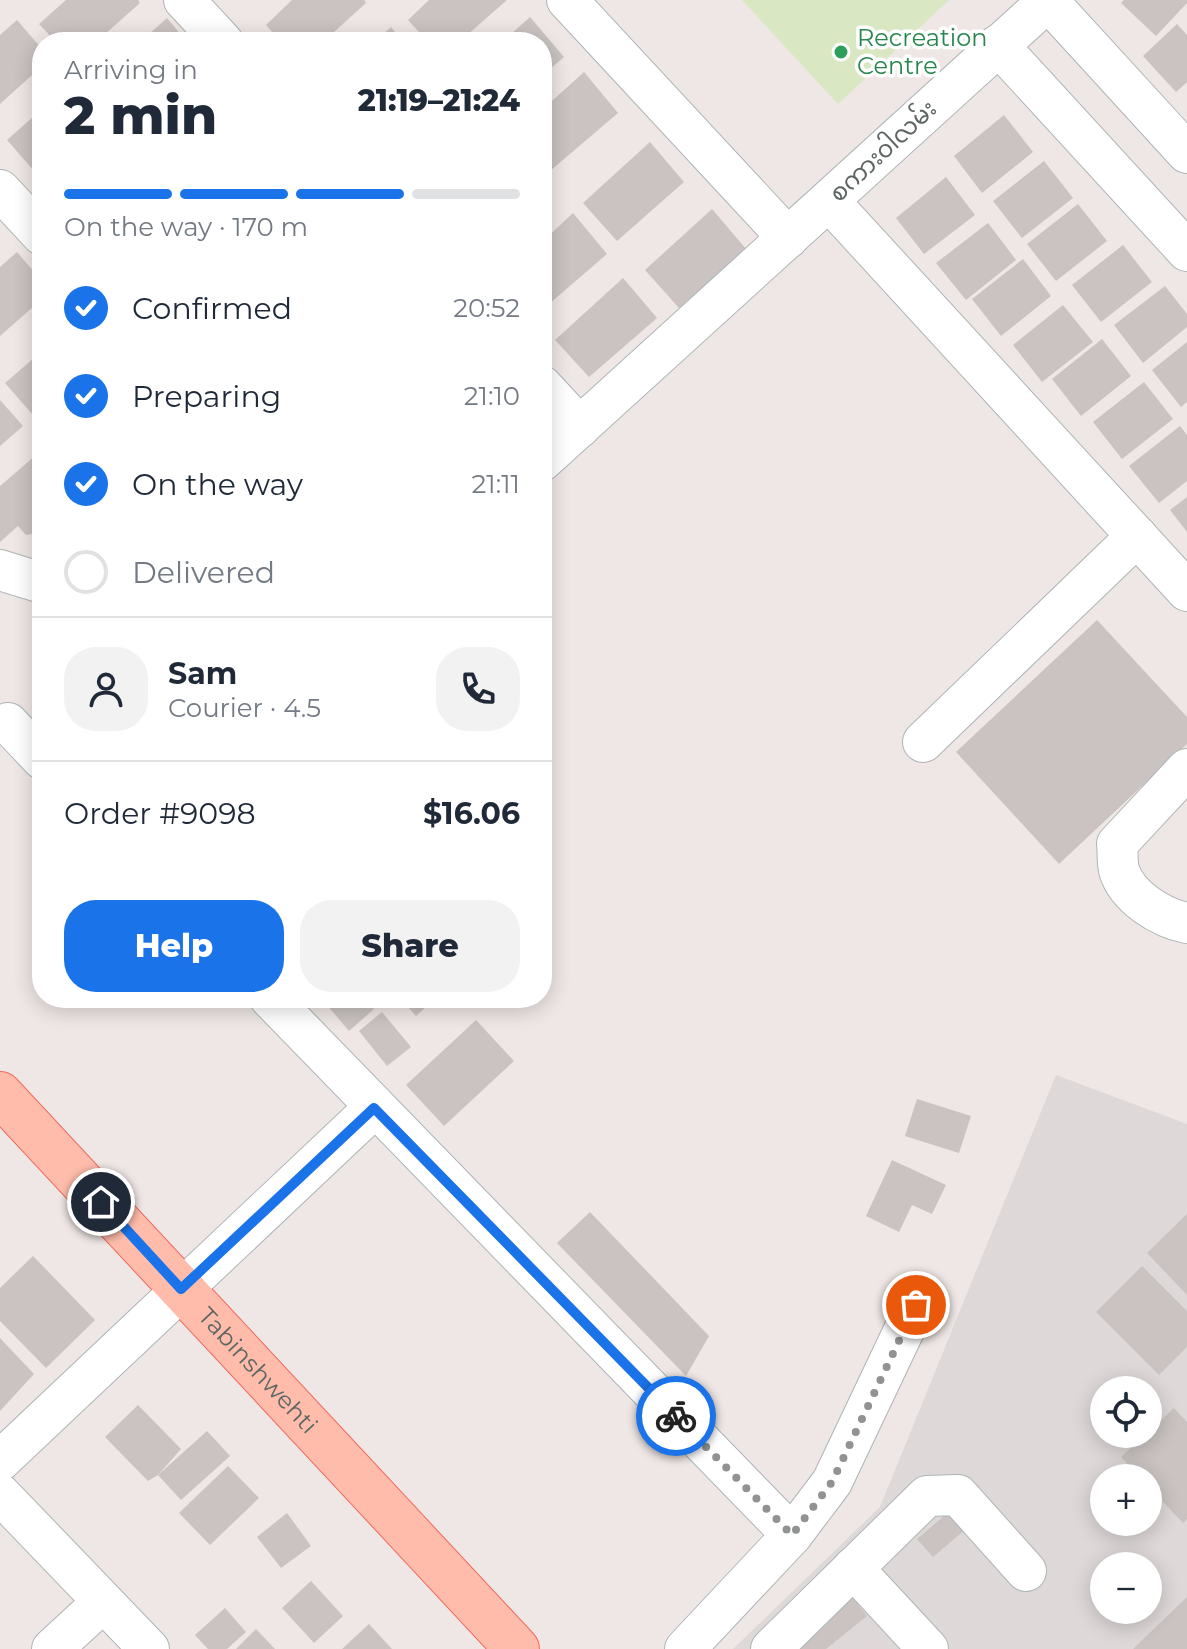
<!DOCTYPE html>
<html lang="en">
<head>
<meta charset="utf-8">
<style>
  :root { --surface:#fff; --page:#f2f2f3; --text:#1f2937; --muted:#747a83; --line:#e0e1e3; --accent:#1a73e8 }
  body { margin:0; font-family:Montserrat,"Noto Sans Myanmar",sans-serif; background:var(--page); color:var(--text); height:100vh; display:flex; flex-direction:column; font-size:30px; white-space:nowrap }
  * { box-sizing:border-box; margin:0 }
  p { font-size:26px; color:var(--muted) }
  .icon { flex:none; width:44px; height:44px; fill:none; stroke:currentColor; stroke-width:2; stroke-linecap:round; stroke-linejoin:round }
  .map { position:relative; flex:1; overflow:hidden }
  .side { position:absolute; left:32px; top:32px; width:520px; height:976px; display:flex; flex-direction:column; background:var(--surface); border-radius:32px; box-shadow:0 4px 20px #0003 }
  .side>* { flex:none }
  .fabs { position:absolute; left:1090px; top:1376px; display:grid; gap:16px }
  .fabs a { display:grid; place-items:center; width:72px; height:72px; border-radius:50%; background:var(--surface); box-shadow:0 4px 20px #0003; font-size:40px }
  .pin { position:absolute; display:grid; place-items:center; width:68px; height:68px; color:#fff; margin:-34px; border:4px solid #fff; border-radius:50%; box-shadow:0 2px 8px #0007 }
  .courier { position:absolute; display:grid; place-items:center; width:80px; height:80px; margin:-40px; border:6px solid #1a73e8; border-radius:50%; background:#fff; color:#222; box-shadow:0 2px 10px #0007 }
  .head em { font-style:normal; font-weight:800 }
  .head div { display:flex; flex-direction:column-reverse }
  .head { display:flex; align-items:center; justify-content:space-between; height:136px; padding:0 32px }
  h1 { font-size:52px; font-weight:800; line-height:60px }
  .bar { display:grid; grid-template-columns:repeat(4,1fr); gap:12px 8px; align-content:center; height:96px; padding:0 32px }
  .bar i { height:10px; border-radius:6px; background:var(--line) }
  .bar .current { background:var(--accent) }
  .bar p { grid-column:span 4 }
  .line { display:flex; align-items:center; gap:20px; padding:0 32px; border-top:2px solid var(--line) }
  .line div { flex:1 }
  .round { display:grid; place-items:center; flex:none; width:84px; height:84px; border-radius:32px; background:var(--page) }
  ol { padding:0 32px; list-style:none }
  li { display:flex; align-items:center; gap:24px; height:88px }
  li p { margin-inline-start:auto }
  li .icon { padding:8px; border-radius:50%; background:var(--accent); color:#fff; stroke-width:4 }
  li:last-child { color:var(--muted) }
  li i { width:44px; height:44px; border:4px solid var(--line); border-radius:50% }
  .cta { display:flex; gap:16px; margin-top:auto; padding:16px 32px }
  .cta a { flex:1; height:92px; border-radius:32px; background:var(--accent); color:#fff; font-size:32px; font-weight:800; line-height:92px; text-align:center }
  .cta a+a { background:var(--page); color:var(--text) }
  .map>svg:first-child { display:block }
  .industrial { fill:#ded8d8; fill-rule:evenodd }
  .green { fill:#d9e7c2 }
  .building { fill:#cac3c2 }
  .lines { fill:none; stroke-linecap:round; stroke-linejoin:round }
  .minor-casing { stroke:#aeb5b5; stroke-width:42 }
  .major-casing { stroke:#f1695d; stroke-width:46 }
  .minor { stroke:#fff; stroke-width:40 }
  .major { stroke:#ffbcab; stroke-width:44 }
  .done { stroke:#909392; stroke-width:8; stroke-dasharray:0 14.4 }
  .route { stroke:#1a73e8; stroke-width:10 }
  .leisure-dot { fill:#2e9e5b; stroke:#fff; stroke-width:3 }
  .labels { text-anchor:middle; stroke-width:7; stroke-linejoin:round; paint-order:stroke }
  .leisure-label { font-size:24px; fill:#27864d; stroke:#fff; text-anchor:start }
  .street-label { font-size:24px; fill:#5d6665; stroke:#fff }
</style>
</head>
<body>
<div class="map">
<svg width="1187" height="1649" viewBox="0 0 1187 1649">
  <rect width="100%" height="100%" fill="#efe7e5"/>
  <path class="industrial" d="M1056,1075L1187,1124V1649H733L880,1507ZM1104,1390H1148V1434H1104ZM1104,1478H1148V1522H1104ZM1104,1566H1148V1610H1104Z"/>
  <path class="green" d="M742,0H949L838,104Z"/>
  <g class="building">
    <path d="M66,0H138L140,3L96,42H56L39,24Z"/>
    <path d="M292,0H364L366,3L323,42H281L266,25Z"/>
    <path d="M429,0H507L459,42H428L408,20Z"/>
    <path d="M1124,0H1187V3L1156,36L1121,3Z"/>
    <path d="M530,17L564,57L542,76V42H502Z"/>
    <path d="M167,18L187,42H140Z"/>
    <path d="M17,20L42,49V66L0,104V35Z"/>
    <path d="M1177,24L1187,35V82L1176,92L1143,56Z"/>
    <path d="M391,27L403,42H374Z"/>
    <path d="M584,72L618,113L550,171L542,162V110Z"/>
    <path d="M42,109V180L7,140Z"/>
    <path d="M1004,115L1033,152L982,193L954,156Z"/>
    <path d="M650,142L684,182L617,241L583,203Z"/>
    <path d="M1044,161L1073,198L1022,238L993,201Z"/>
    <path d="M946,177L975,215L924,254L896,218Z"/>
    <path d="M1078,204L1107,241L1056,281L1027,244Z"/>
    <path d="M712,209L746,249L679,308L645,270Z"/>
    <path d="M573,213L607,254L542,310V242Z"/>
    <path d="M988,223L1016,260L966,300L936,263Z"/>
    <path d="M1123,245L1152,282L1101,322L1072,285Z"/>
    <path d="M17,252L42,281V299L0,336V267Z"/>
    <path d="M1023,259L1051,296L1001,336L972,299Z"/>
    <path d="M623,278L657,318L589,377L555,340Z"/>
    <path d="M1165,286L1187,314V327L1143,363L1114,325Z"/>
    <path d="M1063,305L1093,342L1042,382L1013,345Z"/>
    <path d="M1102,339L1131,376L1081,416L1052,379Z"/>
    <path d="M1187,342V402L1181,407L1152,370Z"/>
    <path d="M42,351V419L39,422L5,383Z"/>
    <path d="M1144,382L1173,419L1122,459L1093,422Z"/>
    <path d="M0,400L23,426L0,446Z"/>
    <path d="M1180,426L1187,435V481L1159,503L1129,466Z"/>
    <path d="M42,450V538L37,533L26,535L18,526L0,542V486Z"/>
    <path d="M1187,497V532L1170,510Z"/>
    <path d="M1097,620L1187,717V744L1059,864L956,752Z"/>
    <path d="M321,998H364L374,1009L349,1031Z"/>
    <path d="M400,998H436L416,1016Z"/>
    <path d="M382,1012L411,1047L387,1066L359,1031Z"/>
    <path d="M476,1020L514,1061L444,1126L406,1085Z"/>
    <path d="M917,1099L971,1116L959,1153L905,1136Z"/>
    <path d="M892,1160L946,1185L932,1214L912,1205L899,1232L866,1216Z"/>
    <path d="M590,1212L709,1336L686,1376L557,1243Z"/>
    <path d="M1187,1214V1295L1147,1253Z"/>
    <path d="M33,1256L95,1320L46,1368L0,1321V1288Z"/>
    <path d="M1142,1266L1187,1311V1347L1159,1375L1096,1312Z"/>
    <path d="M0,1338L34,1374L0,1411Z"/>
    <path d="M138,1405L181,1449L158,1475L148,1481L105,1437Z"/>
    <path d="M1174,1408L1187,1422V1519L1183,1523L1148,1486V1478H1140L1121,1457Z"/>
    <path d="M207,1431L230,1456L181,1500L158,1475Z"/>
    <path d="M228,1466L259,1498L210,1545L179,1513Z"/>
    <path d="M958,1504L974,1522L933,1557L917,1539Z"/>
    <path d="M287,1513L311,1546L281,1568L257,1537Z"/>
    <path d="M311,1581L343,1616L314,1643L282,1608Z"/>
    <path d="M850,1595L867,1616L826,1649H788Z"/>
    <path d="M1187,1597V1649H1133Z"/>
    <path d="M225,1608L246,1632L227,1649H208L195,1635Z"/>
    <path d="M369,1624L392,1649H342Z"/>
    <path d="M256,1629L275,1649H236Z"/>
  </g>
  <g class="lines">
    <defs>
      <g id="minor">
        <path d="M184,0L223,42"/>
        <path d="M567,0L788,238"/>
        <path d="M1048,1L1187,153"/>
        <path d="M998,45L1187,251"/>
        <path d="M0,190L42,235"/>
        <path d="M829,201L1187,591"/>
        <path d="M542,386L580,427"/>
        <path d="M542,461L1049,0"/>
        <path d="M0,570L42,583"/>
        <path d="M8,723L42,759"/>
        <path d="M923,742L1137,536"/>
        <path d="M1187,769L1117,844C1118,852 1117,862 1119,870C1127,897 1161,918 1187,923"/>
        <path d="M270,998L792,1535L685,1649"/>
        <path d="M0,1461L374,1108"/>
        <path d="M0,1494L149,1649"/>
        <path d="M792,1535L832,1482L916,1305"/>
        <path d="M853,1568L928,1649"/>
        <path d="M52,1649L103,1602"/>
        <path d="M771,1649L927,1496L958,1495L1026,1571"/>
      </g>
      <g id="major">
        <path id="s1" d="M0,1094L517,1649"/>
      </g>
    </defs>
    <use href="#minor" class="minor-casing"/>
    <use href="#major" class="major-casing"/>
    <use href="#minor" class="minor"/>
    <use href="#major" class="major"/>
  </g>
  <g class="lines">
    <path class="done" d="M676,1416L792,1535L832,1482L916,1305"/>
    <path class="route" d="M101,1202L181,1289L374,1108L676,1416"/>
  </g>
  <circle class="leisure-dot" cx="841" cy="52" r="8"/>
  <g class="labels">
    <g class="leisure-label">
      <text x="857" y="46">Recreation<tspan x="857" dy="28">Centre</tspan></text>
    </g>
    <g class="street-label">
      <text transform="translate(883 151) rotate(-43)" y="8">စကား၀ါလမ်း</text>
      <text dy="8" stroke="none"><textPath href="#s1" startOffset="378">Tabinshwehti</textPath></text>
    </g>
  </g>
</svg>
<div class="fabs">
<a><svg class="icon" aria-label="locate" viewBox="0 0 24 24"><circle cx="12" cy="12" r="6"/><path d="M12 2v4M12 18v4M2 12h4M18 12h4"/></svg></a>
<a>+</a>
<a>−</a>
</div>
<div class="pin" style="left:916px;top:1305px;background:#ea580c"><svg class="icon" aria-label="bag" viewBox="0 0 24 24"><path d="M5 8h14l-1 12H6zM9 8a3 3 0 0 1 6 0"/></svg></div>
<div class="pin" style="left:101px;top:1202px;background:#1f2937"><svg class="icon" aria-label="home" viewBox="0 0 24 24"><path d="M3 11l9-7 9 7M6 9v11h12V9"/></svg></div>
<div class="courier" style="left:676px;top:1416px"><svg class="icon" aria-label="bike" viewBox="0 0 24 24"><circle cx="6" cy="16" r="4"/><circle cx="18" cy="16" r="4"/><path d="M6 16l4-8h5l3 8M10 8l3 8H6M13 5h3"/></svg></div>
<section class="side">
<div class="head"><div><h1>2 min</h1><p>Arriving in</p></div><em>21:19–21:24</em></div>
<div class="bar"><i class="current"></i><i class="current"></i><i class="current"></i><i></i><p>On the way · 170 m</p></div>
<ol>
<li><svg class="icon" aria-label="check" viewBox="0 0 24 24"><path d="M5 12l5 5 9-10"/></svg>Confirmed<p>20:52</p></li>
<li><svg class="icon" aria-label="check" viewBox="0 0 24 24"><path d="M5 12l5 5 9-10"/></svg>Preparing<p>21:10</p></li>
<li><svg class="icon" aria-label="check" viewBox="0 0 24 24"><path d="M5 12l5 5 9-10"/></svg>On the way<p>21:11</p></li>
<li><i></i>Delivered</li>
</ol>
<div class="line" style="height:144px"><a class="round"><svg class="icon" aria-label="person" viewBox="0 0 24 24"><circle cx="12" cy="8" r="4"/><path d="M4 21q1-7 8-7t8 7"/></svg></a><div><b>Sam</b><p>Courier · 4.5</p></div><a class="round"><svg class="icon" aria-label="phone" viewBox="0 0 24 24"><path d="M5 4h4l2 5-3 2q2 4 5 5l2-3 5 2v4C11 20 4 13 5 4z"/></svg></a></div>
<div class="line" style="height:104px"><div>Order #9098</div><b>$16.06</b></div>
<div class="cta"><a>Help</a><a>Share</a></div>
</section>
</div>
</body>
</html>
